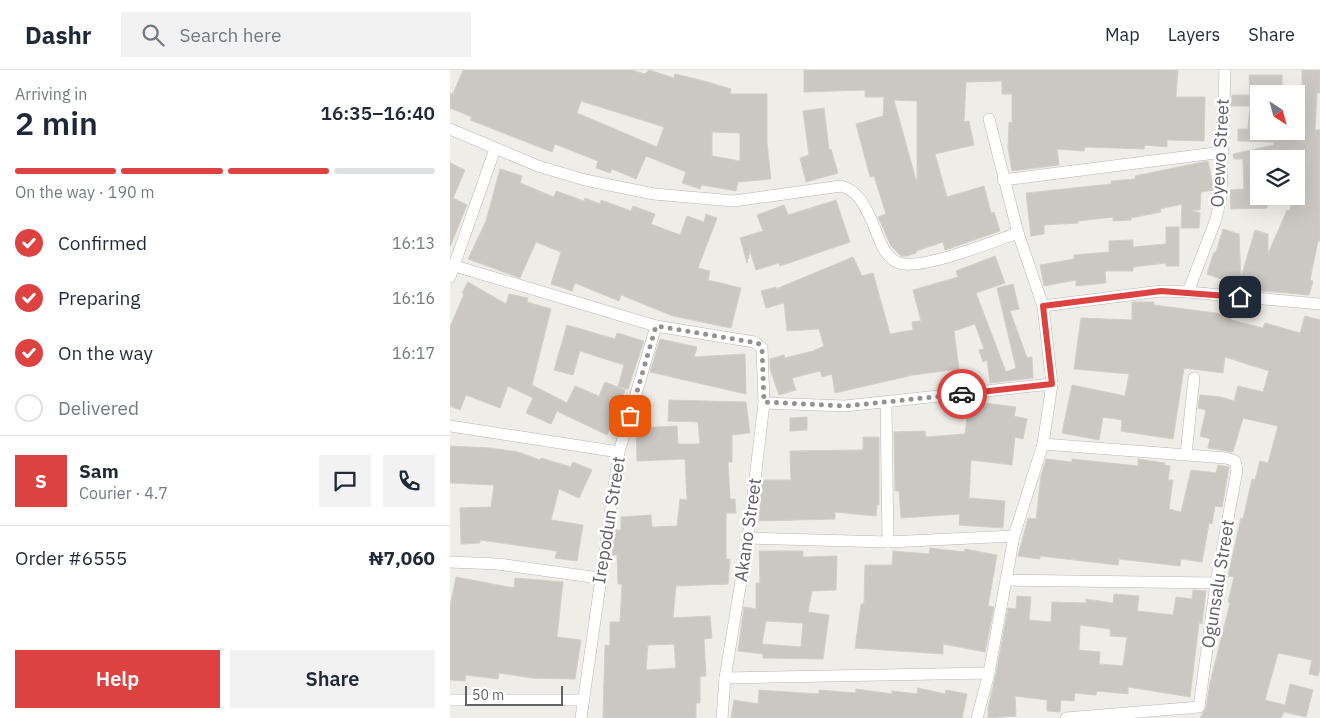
<!DOCTYPE html>
<html lang="en">
<head>
<meta charset="utf-8">
<style>
  :root { --surface:#fff; --page:#f2f2f3; --text:#1f2937; --muted:#747a83; --line:#e0e1e3; --accent:#dc4240 }
  body { margin:0; font-family:"IBM Plex Sans",sans-serif; background:var(--page); color:var(--text); height:100vh; display:flex; flex-direction:column; font-size:19px; white-space:nowrap }
  * { box-sizing:border-box; margin:0 }
  p { font-size:16px; color:var(--muted) }
  .icon { flex:none; width:28px; height:28px; fill:none; stroke:currentColor; stroke-width:2; stroke-linecap:round; stroke-linejoin:round }
  .map { position:relative; flex:1; overflow:hidden }
  .details { display:flex; flex-direction:column; background:var(--surface); width:450px }
  .details>* { flex:none }
  .needle { width:32px; rotate:144deg }
  .buttons { position:absolute; left:800px; top:15px; display:grid; gap:10px }
  .buttons a { display:grid; place-items:center; width:55px; height:55px; border-radius:0px; background:var(--surface); box-shadow:0 5px 20px #0002; font-size:25px }
  .scale { position:absolute; left:15px; bottom:12px; width:98px; box-sizing:border-box; padding-left:5px; border:2px solid #5e6266; border-top:0; font-size:14px; line-height:18px; white-space:nowrap; color:#5e6266; -webkit-text-stroke:4px #fff; paint-order:stroke }
  .pin { position:absolute; display:grid; place-items:center; width:42px; height:42px; color:#fff; margin:-21px; border-radius:10px; box-shadow:0 2px 8px #0006 }
  .courier { position:absolute; display:grid; place-items:center; width:50px; height:50px; margin:-25px; border:4px solid #dc4240; border-radius:50%; background:#fff; color:#222; box-shadow:0 1px 6px #0007 }
  .overview em { font-style:normal; font-weight:600 }
  .overview div { display:flex; flex-direction:column-reverse }
  .overview { display:flex; align-items:center; justify-content:space-between; height:85px; padding:0 15px }
  h1 { font-size:32px; font-weight:600; line-height:38px }
  .bar { display:grid; grid-template-columns:repeat(4,1fr); gap:8px 5px; align-content:center; height:60px; padding:0 15px }
  .bar i { height:6px; border-radius:4px; background:var(--line) }
  .bar .current { background:var(--accent) }
  .bar p { grid-column:span 4 }
  .line { display:flex; align-items:center; gap:12px; padding:0 15px; border-top:1px solid var(--line) }
  .line div { flex:1 }
  .round { display:grid; place-items:center; flex:none; width:52px; height:52px; border-radius:0px; background:var(--page) }
  ol { padding:0 15px; list-style:none }
  li { display:flex; align-items:center; gap:15px; height:55px }
  li p { margin-inline-start:auto }
  li .icon { padding:5px; border-radius:50%; background:var(--accent); color:#fff; stroke-width:4 }
  li:last-child { color:var(--muted) }
  li i { width:28px; height:28px; border:2px solid var(--line); border-radius:50% }
  .primary-button { display:flex; gap:10px; margin-top:auto; padding:10px 15px }
  .primary-button a { flex:1; height:58px; border-radius:0px; background:var(--accent); color:#fff; font-size:20px; font-weight:600; line-height:58px; text-align:center }
  .primary-button a+a { background:var(--page); color:var(--text) }
  header { display:flex; align-items:center; gap:30px; box-sizing:border-box; height:70px; padding:0 25px; background:var(--surface); border-bottom:1px solid var(--line) }
  header strong { font-size:24px }
  nav { display:flex; gap:28px; margin-inline-start:auto; font-size:18px }
  .search { width:350px; height:45px; background:var(--page); display:flex; align-items:center; gap:12px; box-sizing:border-box; padding:0 18px; border-radius:0px; color:var(--muted); font-size:19px }
  main { display:flex; flex:1; min-height:0 }
  .map>svg:first-child { display:block }
  .building { fill:#cbc8c4; stroke:#d4cec6; fill-rule:evenodd }
  .lines { fill:none; stroke-linecap:round; stroke-linejoin:round }
  .street-casing { stroke:#b4b7ba; stroke-width:12 }
  .street { stroke:#fff; stroke-width:11 }
  .done { stroke:#919393; stroke-width:5; stroke-dasharray:0 9 }
  .route { stroke:#dc4240; stroke-width:6 }
  .labels { text-anchor:middle; stroke-width:5; stroke-linejoin:round; paint-order:stroke }
  .street-label { font-size:18px; fill:#5e6266; stroke:#fff }
</style>
</head>
<body>
<header>
<strong>Dashr</strong>
<div class="search"><svg class="icon" aria-label="search" viewBox="0 0 24 24"><circle cx="10" cy="10" r="6"/><path d="M15 15l6 6"/></svg>Search here</div>
<nav><a>Map</a><a>Layers</a><a>Share</a></nav>
</header>
<main>
<section class="details">
<div class="overview"><div><h1>2 min</h1><p>Arriving in</p></div><em>16:35–16:40</em></div>
<div class="bar"><i class="current"></i><i class="current"></i><i class="current"></i><i></i><p>On the way · 190 m</p></div>
<ol>
<li><svg class="icon" aria-label="check" viewBox="0 0 24 24"><path d="M5 12l5 5 9-10"/></svg>Confirmed<p>16:13</p></li>
<li><svg class="icon" aria-label="check" viewBox="0 0 24 24"><path d="M5 12l5 5 9-10"/></svg>Preparing<p>16:16</p></li>
<li><svg class="icon" aria-label="check" viewBox="0 0 24 24"><path d="M5 12l5 5 9-10"/></svg>On the way<p>16:17</p></li>
<li><i></i>Delivered</li>
</ol>
<div class="line" style="height:90px"><b class="round" style="background:var(--accent);color:#fff">S</b><div><b>Sam</b><p>Courier · 4.7</p></div><a class="round"><svg class="icon" aria-label="chat" viewBox="0 0 24 24"><path d="M4 5h16v11H9l-5 4z"/></svg></a><a class="round"><svg class="icon" aria-label="phone" viewBox="0 0 24 24"><path d="M5 4h4l2 5-3 2q2 4 5 5l2-3 5 2v4C11 20 4 13 5 4z"/></svg></a></div>
<div class="line" style="height:65px"><div>Order #6555</div><b>₦7,060</b></div>
<div class="primary-button"><a>Help</a><a>Share</a></div>
</section>
<div class="map">
<svg width="870" height="648" viewBox="0 0 870 648">
  <rect width="100%" height="100%" fill="#efede7"/>
  <g class="building">
    <path d="M13,0H182L195,4L199,0L224,8L225,4L254,11L281,19L280,24H317V73L321,109L288,112L286,121L252,115L250,119L232,113L236,102L196,86L186,109L162,99L160,103L146,98L148,91L105,74L102,82L20,50L22,47L0,38V23L3,24ZM131,31L214,57L207,77L127,43ZM262,62L290,63V91L262,86Z"/>
    <path d="M354,0H728L726,27H755L754,71L717,70V77L695,75L694,79L635,77L634,81L607,79L609,95L562,101L558,78L559,52L562,53V24H552V11L516,12L514,52L519,51L524,75L485,84L497,127L534,116L541,143L544,142L550,161L495,180L493,172L466,181V183L457,186H451L441,176L428,147L436,144L424,106L420,107L406,54L433,46L434,27H415V20L354,22ZM444,30L467,31V110H466Z"/>
    <path d="M852,0H870V23H867L865,60H870V171H868L860,210L863,211L859,225L802,220L757,204L764,182H766L773,159L789,164L791,207L805,160L818,164V184L837,140L840,141L842,126H846V89H809V126H817V138L781,139L780,120L794,119L793,89H784L783,84L824,75V72L788,71V59H798L800,36H781L782,25H800L799,5H832V24H809V61H846V30H852Z"/>
    <path d="M374,38L379,80L381,79L388,103L356,112L350,88L359,85L353,41Z"/>
    <path d="M758,91L764,120L751,122L750,140H741L750,143L749,158H731L732,134L710,139L711,142L681,148V150L663,151V147L628,151V153L594,155V164L581,166L576,123L661,114V111L685,109V106Z"/>
    <path d="M0,93L15,100L3,128L17,135L0,177Z"/>
    <path d="M50,99L72,106L70,113L104,127L106,121L134,131L135,128L150,134L151,130L181,141L183,136L205,144L201,154L230,165L237,146L254,152L256,144L267,148L248,198L260,201L258,210L291,218L281,258L223,246L171,225L169,231L125,213L122,221L101,214L111,182L86,172L70,208L18,189L36,151Z"/>
    <path d="M386,130L400,172L330,196L329,193L306,200L300,181L297,193L290,168L313,161L307,145L334,135L338,145Z"/>
    <path d="M716,157H729V196H716V193L683,197V201H655L656,213L626,216V210L594,216L590,195L624,189V185L659,182V171L683,170V177L716,174Z"/>
    <path d="M545,186L555,213L526,223L556,302L566,298L547,218L563,214L569,239L560,241L577,288L582,287L583,308L540,313L537,290L533,292L529,280L534,279L525,254L504,261L509,299L463,305L385,323L382,304L372,307L370,301L342,308L346,320L329,325L320,299V289L334,285L335,288L363,281L374,276L369,259L337,261L334,233L316,238L311,221L326,217V219L403,187L412,206L423,203L440,264L463,260L462,252L471,251L463,220L508,207L506,201Z"/>
    <path d="M18,212L56,234L59,224L78,228L77,232L101,239L82,315L117,333L125,316L149,326L155,312L175,320L157,365L107,341L101,354L76,343L83,328L58,316L50,338L16,325L10,340L0,336V257L14,224L12,223Z"/>
    <path d="M682,232H704V235L781,245V250L813,258L815,253L850,263L855,246L870,250V599L868,606L859,604L862,590L828,583L815,630L835,635L840,614L863,620L856,647L834,642L831,648H750L756,638L760,613L780,533L778,532L784,507L778,506L791,448L793,449L802,409L805,410L810,391L818,393L828,356L793,348L783,382L758,378L760,369L750,366L756,340L748,338L750,325L771,327L784,331L788,316L813,322L819,301L775,287L773,303L734,298L723,369L671,361L672,350L653,347L649,370L612,363L622,315L675,326L679,304L624,299L631,248L682,250Z"/>
    <path d="M117,255L165,269L167,263L194,271L178,319L168,317L174,295L130,281L123,305L104,300Z"/>
    <path d="M210,269L247,277L244,287L295,284L296,324L200,302Z"/>
    <path d="M219,330L296,332L300,363L282,365V392H278L280,429H285L286,443H276V489H280L278,514L226,516L223,548L260,546L262,568L254,569L256,606H250V633H246V648H153L155,575L160,576V552H170L172,514H168L167,485H162L165,460H171V447L201,445L202,457L227,456L230,429L237,430L235,389L187,391L186,358L227,356L228,374H250L248,352L218,351ZM224,574L226,598L196,600L198,575Z"/>
    <path d="M519,331L566,337L564,346L577,349L573,369L565,367L562,395L521,390L519,428L555,431L553,458L509,455L510,444L451,448L449,421H445L444,362L475,361L476,367L515,364Z"/>
    <path d="M357,347V360L340,361V348Z"/>
    <path d="M413,367H429V435H427L426,446L385,442V449L309,451L312,410H341L340,381L413,380Z"/>
    <path d="M0,376L40,378L68,382L90,390L91,388L121,397L123,392L142,400L129,428L109,419L101,450L133,455L127,491L105,488L107,481L30,470V473L11,474L10,438L41,437L44,415L0,413Z"/>
    <path d="M596,389L622,392V389L688,396V389L715,393L714,395L720,396L718,410H723L719,439L731,442L741,400L766,403L768,395L779,397L772,437L765,436L762,454L759,453L752,492L731,489L730,496L669,489L668,495L590,486V489L568,486L578,448L586,449L591,406Z"/>
    <path d="M480,478L514,482L515,479L547,485L538,536L544,537L535,582L493,574V584L405,578L411,534H414L415,495H442L443,481L479,484Z"/>
    <path d="M309,481H353V487L387,486L386,520L362,521L358,542L379,545L373,589L313,588V584L288,581L294,537L306,539V513H310ZM316,551L353,553L351,577L312,574Z"/>
    <path d="M6,507L64,518L65,508L113,512L107,567L131,570L125,609L82,608L49,603L48,609L16,605L15,611L0,610V537Z"/>
    <path d="M743,520L756,521L752,554L749,553L740,627L678,617V624L647,621L646,625L625,623L624,631L611,630L610,642L597,641V630L565,626L566,646L538,648V638L546,604L558,538L566,539L567,526L581,527L579,550L601,552L602,532L636,533V529L663,533L664,524L689,526L687,541L723,545L726,527L742,529ZM630,555L660,559V566L677,567L673,596L649,594L650,582L629,580Z"/>
    <path d="M468,618L495,624L496,620L517,624L512,648H281L284,630L308,634L309,620L369,624V620L406,623V619L442,624V621L467,624Z"/>
  </g>
  <g class="lines">
    <defs>
      <g id="street">
        <path d="M539,49L568,163"/>
        <path d="M0,59L88,96L135,110L204,124L284,131L391,116C408,121 413,133 421,149C427,162 433,188 449,193C471,201 544,171 568,163L593,236L602,314L593,374L564,466L539,603L527,648"/>
        <path d="M553,110L773,82"/>
        <path d="M5,196L206,256L304,272L312,278L314,333L298,468L275,608L272,648"/>
        <path d="M0,207L45,79"/>
        <path d="M738,222L766,149L771,127L775,0"/>
        <path d="M593,236L711,221L738,222L870,234"/>
        <path d="M314,333L395,336L602,314"/>
        <path d="M436,333L438,472"/>
        <path d="M0,356L169,382"/>
        <path d="M593,374L776,388L785,391L787,400L766,513L749,637L616,648"/>
        <path d="M736,384L744,308"/>
        <path d="M298,468L438,472L564,466"/>
        <path d="M0,492L48,494L149,508"/>
        <path d="M557,510L766,513"/>
        <path d="M275,608L539,603"/>
        <path d="M0,630H133"/>
        <path d="M131,648L169,382L206,256"/>
      </g>
    </defs>
    <use href="#street" class="street-casing"/>
    <use href="#street" class="street"/>
  </g>
  <g class="lines">
    <path class="done" d="M180,346L206,256L308,273L312,278L314,332L396,336L512,324"/>
    <path class="route" d="M512,324L602,314L593,236L711,221L790,227"/>
  </g>
  <g class="labels">
    <g class="street-label">
      <text transform="translate(770 83) rotate(-87)" y="6">Oyewo Street</text>
      <text transform="translate(159 450) rotate(-81)" y="6">Irepodun Street</text>
      <text transform="translate(298 460) rotate(-82)" y="6">Akano Street</text>
      <text transform="translate(768 514) rotate(-81)" y="6">Ogunsalu Street</text>
    </g>
  </g>
</svg>
<div class="buttons">
<a><svg class="needle" viewBox="-14 -14 28 28"><path d="M0-13l5 13h-10z" fill="#e53935"/><path d="M0 13l5-13h-10z" fill="#747a83"/></svg></a>
<a><svg class="icon" aria-label="layers" viewBox="0 0 24 24"><path d="M12 4l9 5-9 5-9-5zM3 14l9 5 9-5"/></svg></a>
</div>
<div class="scale">50 m</div>
<div class="pin" style="left:180px;top:346px;background:#ea580c"><svg class="icon" aria-label="bag" viewBox="0 0 24 24"><path d="M5 8h14l-1 12H6zM9 8a3 3 0 0 1 6 0"/></svg></div>
<div class="pin" style="left:790px;top:227px;background:#1f2937"><svg class="icon" aria-label="home" viewBox="0 0 24 24"><path d="M3 11l9-7 9 7M6 9v11h12V9"/></svg></div>
<div class="courier" style="left:512px;top:324px"><svg class="icon" aria-label="car" viewBox="0 0 24 24"><path d="M5 17H2v-5l4-1 3-4h7l3 4 3 1v5h-3M9 17h6M6 11h13"/><circle cx="7" cy="17" r="2"/><circle cx="17" cy="17" r="2"/></svg></div>
</div>
</main>
</body>
</html>
